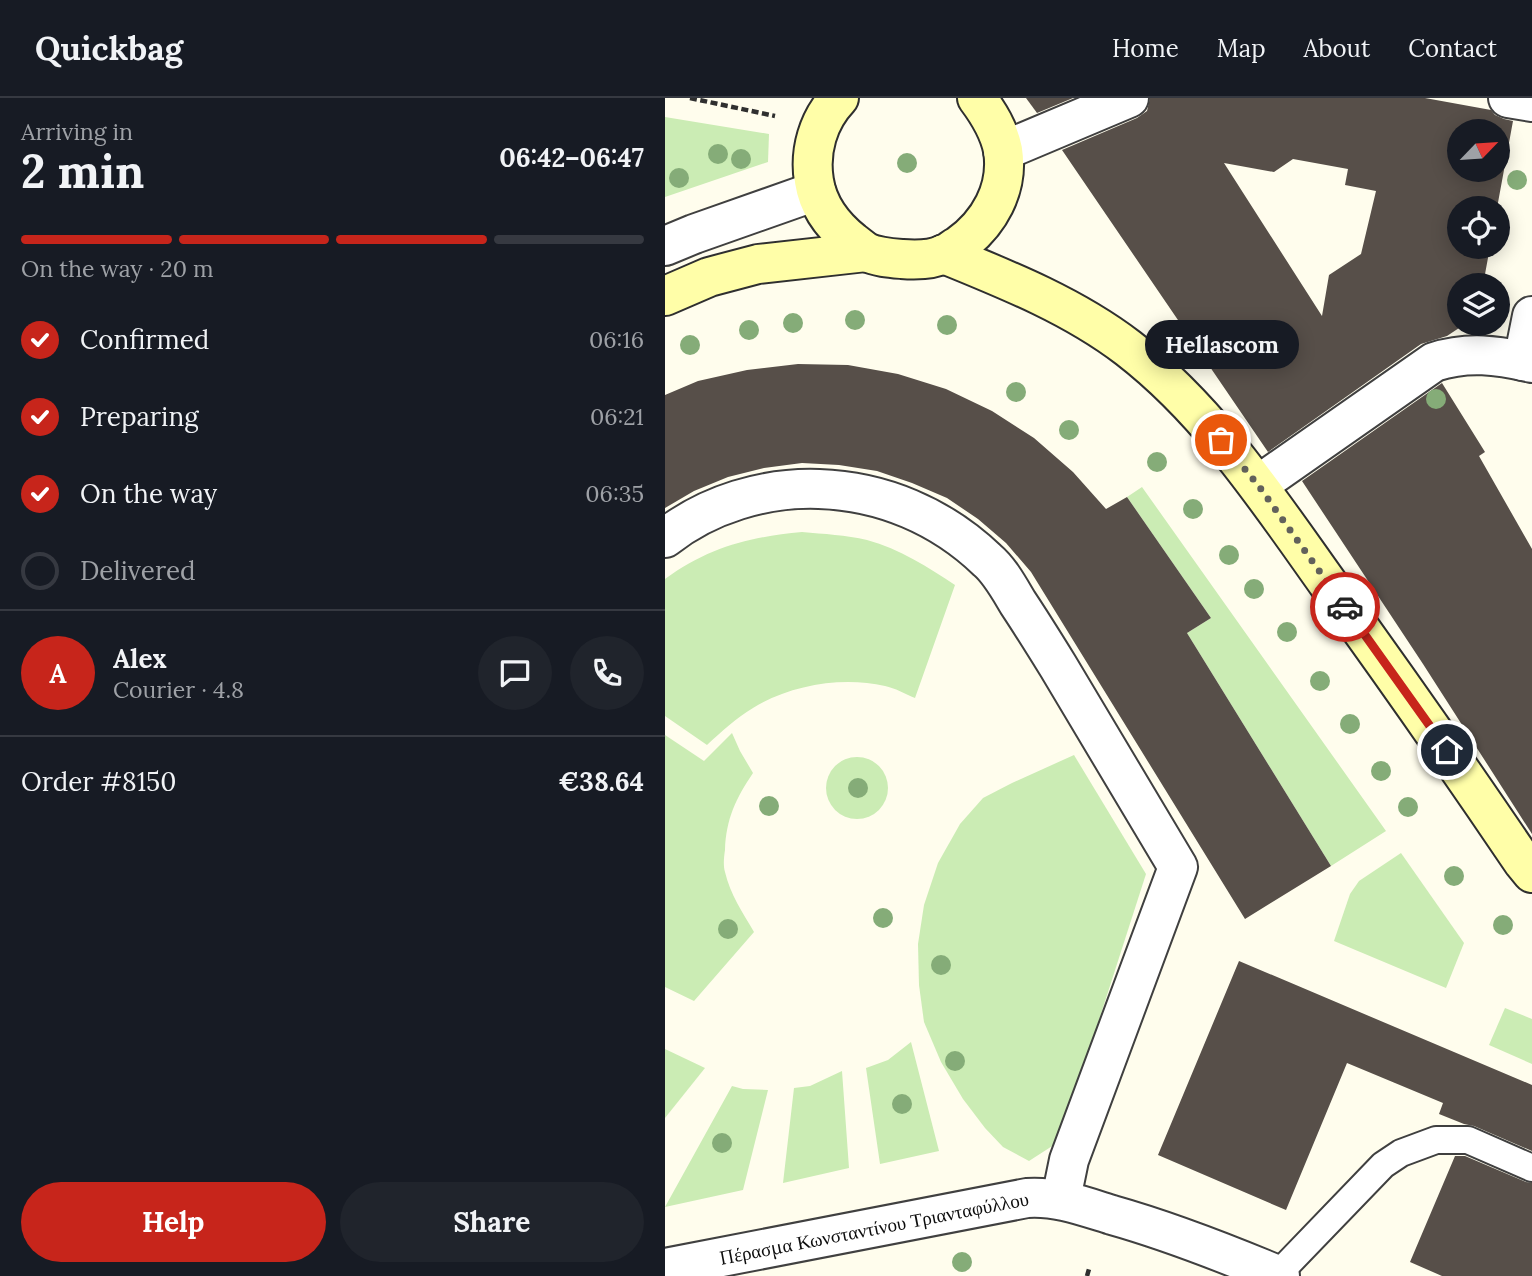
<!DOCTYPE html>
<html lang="en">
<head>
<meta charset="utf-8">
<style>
  :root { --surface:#171b24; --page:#20242c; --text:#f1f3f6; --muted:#9ea1a6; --line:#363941; --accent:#c7251b }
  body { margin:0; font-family:Lora,serif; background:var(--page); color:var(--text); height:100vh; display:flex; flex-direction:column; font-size:26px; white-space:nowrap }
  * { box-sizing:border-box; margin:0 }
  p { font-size:23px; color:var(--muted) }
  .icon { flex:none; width:38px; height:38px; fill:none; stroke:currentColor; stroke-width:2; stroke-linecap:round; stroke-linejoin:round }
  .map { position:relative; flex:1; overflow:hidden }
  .side { display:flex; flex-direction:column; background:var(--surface); width:665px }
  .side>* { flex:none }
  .needle { width:46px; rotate:65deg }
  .controls { position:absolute; left:782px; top:21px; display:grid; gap:14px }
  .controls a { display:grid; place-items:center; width:63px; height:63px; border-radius:50%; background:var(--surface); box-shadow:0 4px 18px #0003; font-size:35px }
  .pin { position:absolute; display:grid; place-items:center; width:60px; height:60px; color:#fff; margin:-30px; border:4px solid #fff; border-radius:50%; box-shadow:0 2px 7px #0007 }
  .courier { position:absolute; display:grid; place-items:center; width:70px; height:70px; margin:-35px; border:5px solid #c7251b; border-radius:50%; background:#fff; color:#222; box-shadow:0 2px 9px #0007 }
  .bubble { position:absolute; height:49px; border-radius:24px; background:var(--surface); box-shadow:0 4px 18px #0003; font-size:23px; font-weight:800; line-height:49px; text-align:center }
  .overview em { font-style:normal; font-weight:800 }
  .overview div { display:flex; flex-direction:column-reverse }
  .overview { display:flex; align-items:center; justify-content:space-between; height:119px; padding:0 21px }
  h1 { font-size:46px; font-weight:800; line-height:52px }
  .bar { display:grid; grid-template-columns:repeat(4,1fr); gap:10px 7px; align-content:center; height:84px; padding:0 21px }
  .bar i { height:9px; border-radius:5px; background:var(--line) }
  .bar .active { background:var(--accent) }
  .bar p { grid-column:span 4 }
  .line { display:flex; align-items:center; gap:18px; padding:0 21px; border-top:2px solid var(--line) }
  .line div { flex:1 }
  .round { display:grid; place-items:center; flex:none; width:74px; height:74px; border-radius:37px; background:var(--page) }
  ol { padding:0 21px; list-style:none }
  li { display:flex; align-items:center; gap:21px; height:77px }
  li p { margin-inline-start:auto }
  li .icon { padding:7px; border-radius:50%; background:var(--accent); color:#fff; stroke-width:4 }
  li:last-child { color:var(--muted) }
  li i { width:38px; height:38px; border:4px solid var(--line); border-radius:50% }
  .button { display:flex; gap:14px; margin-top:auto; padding:14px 21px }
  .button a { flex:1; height:80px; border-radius:42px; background:var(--accent); color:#fff; font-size:28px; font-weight:800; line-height:80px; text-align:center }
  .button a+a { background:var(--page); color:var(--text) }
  header { display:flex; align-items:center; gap:42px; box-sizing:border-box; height:98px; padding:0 35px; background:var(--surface); border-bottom:2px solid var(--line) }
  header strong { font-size:33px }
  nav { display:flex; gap:38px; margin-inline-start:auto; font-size:24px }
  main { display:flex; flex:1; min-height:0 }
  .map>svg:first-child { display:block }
  .green { fill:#cbecb4 }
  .building { fill:#574f49; fill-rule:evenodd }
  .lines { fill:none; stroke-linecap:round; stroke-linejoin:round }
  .service-casing { stroke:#404040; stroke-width:30 }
  .pedestrian-casing { stroke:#404040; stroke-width:42 }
  .minor-casing { stroke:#404040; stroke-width:42 }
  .secondary-casing { stroke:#2f2f2f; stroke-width:42 }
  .path { stroke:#2f2f2f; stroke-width:4.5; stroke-dasharray:7 3.5; stroke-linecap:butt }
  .service { stroke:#fff; stroke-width:26 }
  .pedestrian { stroke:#fff; stroke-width:38 }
  .minor { stroke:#fff; stroke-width:38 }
  .secondary { stroke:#fffea8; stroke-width:38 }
  .tree { fill:#85ac78 }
  .done { stroke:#62615b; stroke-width:7; stroke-dasharray:0 12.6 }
  .route { stroke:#c7251b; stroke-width:9 }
  .labels { text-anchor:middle; stroke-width:7; stroke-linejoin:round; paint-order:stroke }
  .street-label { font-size:19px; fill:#0d0d0d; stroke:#fff }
</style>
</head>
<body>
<header>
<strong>Quickbag</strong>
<nav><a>Home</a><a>Map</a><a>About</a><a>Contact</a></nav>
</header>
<main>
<section class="side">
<div class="overview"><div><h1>2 min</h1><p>Arriving in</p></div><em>06:42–06:47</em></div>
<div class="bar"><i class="active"></i><i class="active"></i><i class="active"></i><i></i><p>On the way · 20 m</p></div>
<ol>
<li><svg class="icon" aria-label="check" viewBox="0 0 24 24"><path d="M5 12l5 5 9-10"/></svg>Confirmed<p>06:16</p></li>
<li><svg class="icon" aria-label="check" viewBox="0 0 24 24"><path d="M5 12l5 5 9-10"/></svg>Preparing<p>06:21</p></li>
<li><svg class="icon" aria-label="check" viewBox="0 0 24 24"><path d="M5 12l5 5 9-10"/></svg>On the way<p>06:35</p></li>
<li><i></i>Delivered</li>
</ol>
<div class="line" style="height:126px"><b class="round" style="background:var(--accent);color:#fff">A</b><div><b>Alex</b><p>Courier · 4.8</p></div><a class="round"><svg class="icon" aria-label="chat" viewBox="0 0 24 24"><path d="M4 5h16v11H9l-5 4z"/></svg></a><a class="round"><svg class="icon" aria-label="phone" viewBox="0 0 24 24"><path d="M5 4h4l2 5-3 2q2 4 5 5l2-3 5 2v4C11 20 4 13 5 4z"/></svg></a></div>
<div class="line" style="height:91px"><div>Order #8150</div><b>€38.64</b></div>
<div class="button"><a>Help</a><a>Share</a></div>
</section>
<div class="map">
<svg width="867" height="1178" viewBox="0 0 867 1178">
  <rect width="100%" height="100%" fill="#fffded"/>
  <g class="green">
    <path d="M0,19L104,36L103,64L0,99Z"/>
    <path d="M477,389L721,733L666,768L522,535L546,520L462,399Z"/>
    <path d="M137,434C159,436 181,437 202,442C235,451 263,469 290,487L250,600C240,596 230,590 220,588C177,578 125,587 88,610C71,620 56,634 42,647L0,618V481C44,449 84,439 137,434Z"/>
    <path d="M67,635L75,653L88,675C71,700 61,721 60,752C59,759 58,767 60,774C65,796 78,815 89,834L29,903L0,889V637L39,663Z"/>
    <path d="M409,657L481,776L395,1043L364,1063L338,1049L320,1030L298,1001L276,964L259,924L254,887L253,846L259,807L273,765L295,726L318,700L347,685Z"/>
    <circle cx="192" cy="690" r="31"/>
    <path d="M736,755L799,845L781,890L669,843L685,796L694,783Z"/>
    <path d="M840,910L867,921V966L824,947Z"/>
    <path d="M246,944L274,1053L215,1066L201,970L223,962Z"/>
    <path d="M0,951L40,970L0,1020Z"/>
    <path d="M177,973L184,1070L118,1085L129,990L145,988Z"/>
    <path d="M67,988L78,991L103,992L78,1092L0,1109Z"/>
  </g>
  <g class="building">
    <path d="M361,0H408L372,15Z"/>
    <path d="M485,0H760L826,12L830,17L839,21L848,23L832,110H794V149H825L818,187H794V226H800L782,238L756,246L603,354L397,52L472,20L482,13ZM794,33H833V72H794ZM628,61L683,71L680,87L711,93L696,156L664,177L657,218L559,65L609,74Z"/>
    <path d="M133,266L183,267L233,276L281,291L327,313L369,340L408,374L441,411L462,399L546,520L522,535L666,768L580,821L366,474L341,445L313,421L282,400L247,385L212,373L174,367L137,365L99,370L63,379L29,393L0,410V297L33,283L82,272Z"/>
    <path d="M777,285L820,354L814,358L867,451V736L758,566L637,383Z"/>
    <path d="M574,863L867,987V1053L809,1028L799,1026L774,1016L778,1005L682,965L621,1112L493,1057Z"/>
    <path d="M790,1058H800L861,1084L867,1085V1178H777L745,1164Z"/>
  </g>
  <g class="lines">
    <defs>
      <path id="service" d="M612,1177L718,1067L736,1055L771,1042H803L867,1070"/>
      <path id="pedestrian" d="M0,440C43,406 100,389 154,391C217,393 276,418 322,462C335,473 344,490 353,505C367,526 380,547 393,568C433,635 473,702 513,769L404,1062L396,1101"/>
      <g id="minor">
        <path d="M843,0L867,4"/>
        <path d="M338,53L464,0"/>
        <path d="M0,148L29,136L151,93"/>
        <path d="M858,263L867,218"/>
        <path d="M593,387L769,264C803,253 832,257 867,265"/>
        <path d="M0,1170L362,1100C392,1098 418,1108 447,1117C504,1133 560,1155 615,1178"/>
      </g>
      <g id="secondary">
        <path d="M174,0C153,22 144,53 149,83C153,109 168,128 188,144C192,147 197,151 201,154C212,159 225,160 237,161C250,162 267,162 279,156C284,155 288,150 293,148C324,126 344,91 338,52C334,32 324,16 312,0"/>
        <path d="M279,156C343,182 408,208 463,250C545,313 604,403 664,487C730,578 795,671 858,764L867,775"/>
        <path d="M0,198L44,179L93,166L201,154"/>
      </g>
    </defs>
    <use href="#service" class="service-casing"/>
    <use href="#pedestrian" class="pedestrian-casing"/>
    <use href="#minor" class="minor-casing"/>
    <use href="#secondary" class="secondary-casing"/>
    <g class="path">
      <path d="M25,0L110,18"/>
      <path d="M422,1178L424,1171"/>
    </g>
    <use href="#service" class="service"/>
    <use href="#pedestrian" class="pedestrian"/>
    <use href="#minor" class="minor"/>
    <use href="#secondary" class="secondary"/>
  </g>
  <g class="tree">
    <circle cx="53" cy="56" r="10"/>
    <circle cx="76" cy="61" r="10"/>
    <circle cx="242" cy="65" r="10"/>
    <circle cx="14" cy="80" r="10"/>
    <circle cx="852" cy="82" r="10"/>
    <circle cx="190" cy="222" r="10"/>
    <circle cx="128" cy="225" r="10"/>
    <circle cx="282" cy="227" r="10"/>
    <circle cx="84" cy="232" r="10"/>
    <circle cx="25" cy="247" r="10"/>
    <circle cx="351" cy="294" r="10"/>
    <circle cx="771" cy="301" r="10"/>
    <circle cx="404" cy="332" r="10"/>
    <circle cx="492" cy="364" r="10"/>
    <circle cx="528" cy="411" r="10"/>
    <circle cx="564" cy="457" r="10"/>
    <circle cx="589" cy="491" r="10"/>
    <circle cx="622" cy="534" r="10"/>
    <circle cx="655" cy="583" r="10"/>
    <circle cx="685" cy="626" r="10"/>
    <circle cx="716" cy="673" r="10"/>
    <circle cx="193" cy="690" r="10"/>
    <circle cx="104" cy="708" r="10"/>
    <circle cx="743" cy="709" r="10"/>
    <circle cx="789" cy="778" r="10"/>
    <circle cx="218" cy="820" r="10"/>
    <circle cx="838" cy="827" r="10"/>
    <circle cx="63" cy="831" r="10"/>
    <circle cx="276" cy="867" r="10"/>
    <circle cx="290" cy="963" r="10"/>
    <circle cx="237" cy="1006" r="10"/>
    <circle cx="57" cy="1045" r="10"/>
    <circle cx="297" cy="1164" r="10"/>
  </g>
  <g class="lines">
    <path class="done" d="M556,342L593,387L680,509"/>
    <path class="route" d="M680,509L782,652"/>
  </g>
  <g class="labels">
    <g class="street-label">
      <text transform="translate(209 1130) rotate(-11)" y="7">Πέρασμα Κωνσταντίνου Τριανταφύλλου</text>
    </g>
  </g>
</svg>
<div class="controls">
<a><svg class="needle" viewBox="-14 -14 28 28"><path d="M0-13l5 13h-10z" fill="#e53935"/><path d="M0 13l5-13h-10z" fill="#9ea1a6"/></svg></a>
<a><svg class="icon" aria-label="locate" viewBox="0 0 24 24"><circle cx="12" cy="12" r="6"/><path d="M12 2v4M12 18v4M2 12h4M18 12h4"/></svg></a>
<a><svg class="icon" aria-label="layers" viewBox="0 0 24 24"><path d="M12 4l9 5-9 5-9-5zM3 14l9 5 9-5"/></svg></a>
</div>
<div class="pin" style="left:556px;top:342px;background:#ea580c"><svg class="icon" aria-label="bag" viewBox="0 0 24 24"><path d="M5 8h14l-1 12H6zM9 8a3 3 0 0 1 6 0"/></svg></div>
<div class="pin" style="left:782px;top:652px;background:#1f2937"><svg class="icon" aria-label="home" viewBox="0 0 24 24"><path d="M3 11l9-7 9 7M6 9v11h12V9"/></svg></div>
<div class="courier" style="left:680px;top:509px"><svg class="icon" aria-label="car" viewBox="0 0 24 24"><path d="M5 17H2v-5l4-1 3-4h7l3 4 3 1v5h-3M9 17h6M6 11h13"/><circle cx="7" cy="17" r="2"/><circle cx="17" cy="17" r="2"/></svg></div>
<div class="bubble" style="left:480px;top:222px;width:154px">Hellascom</div>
</div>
</main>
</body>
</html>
